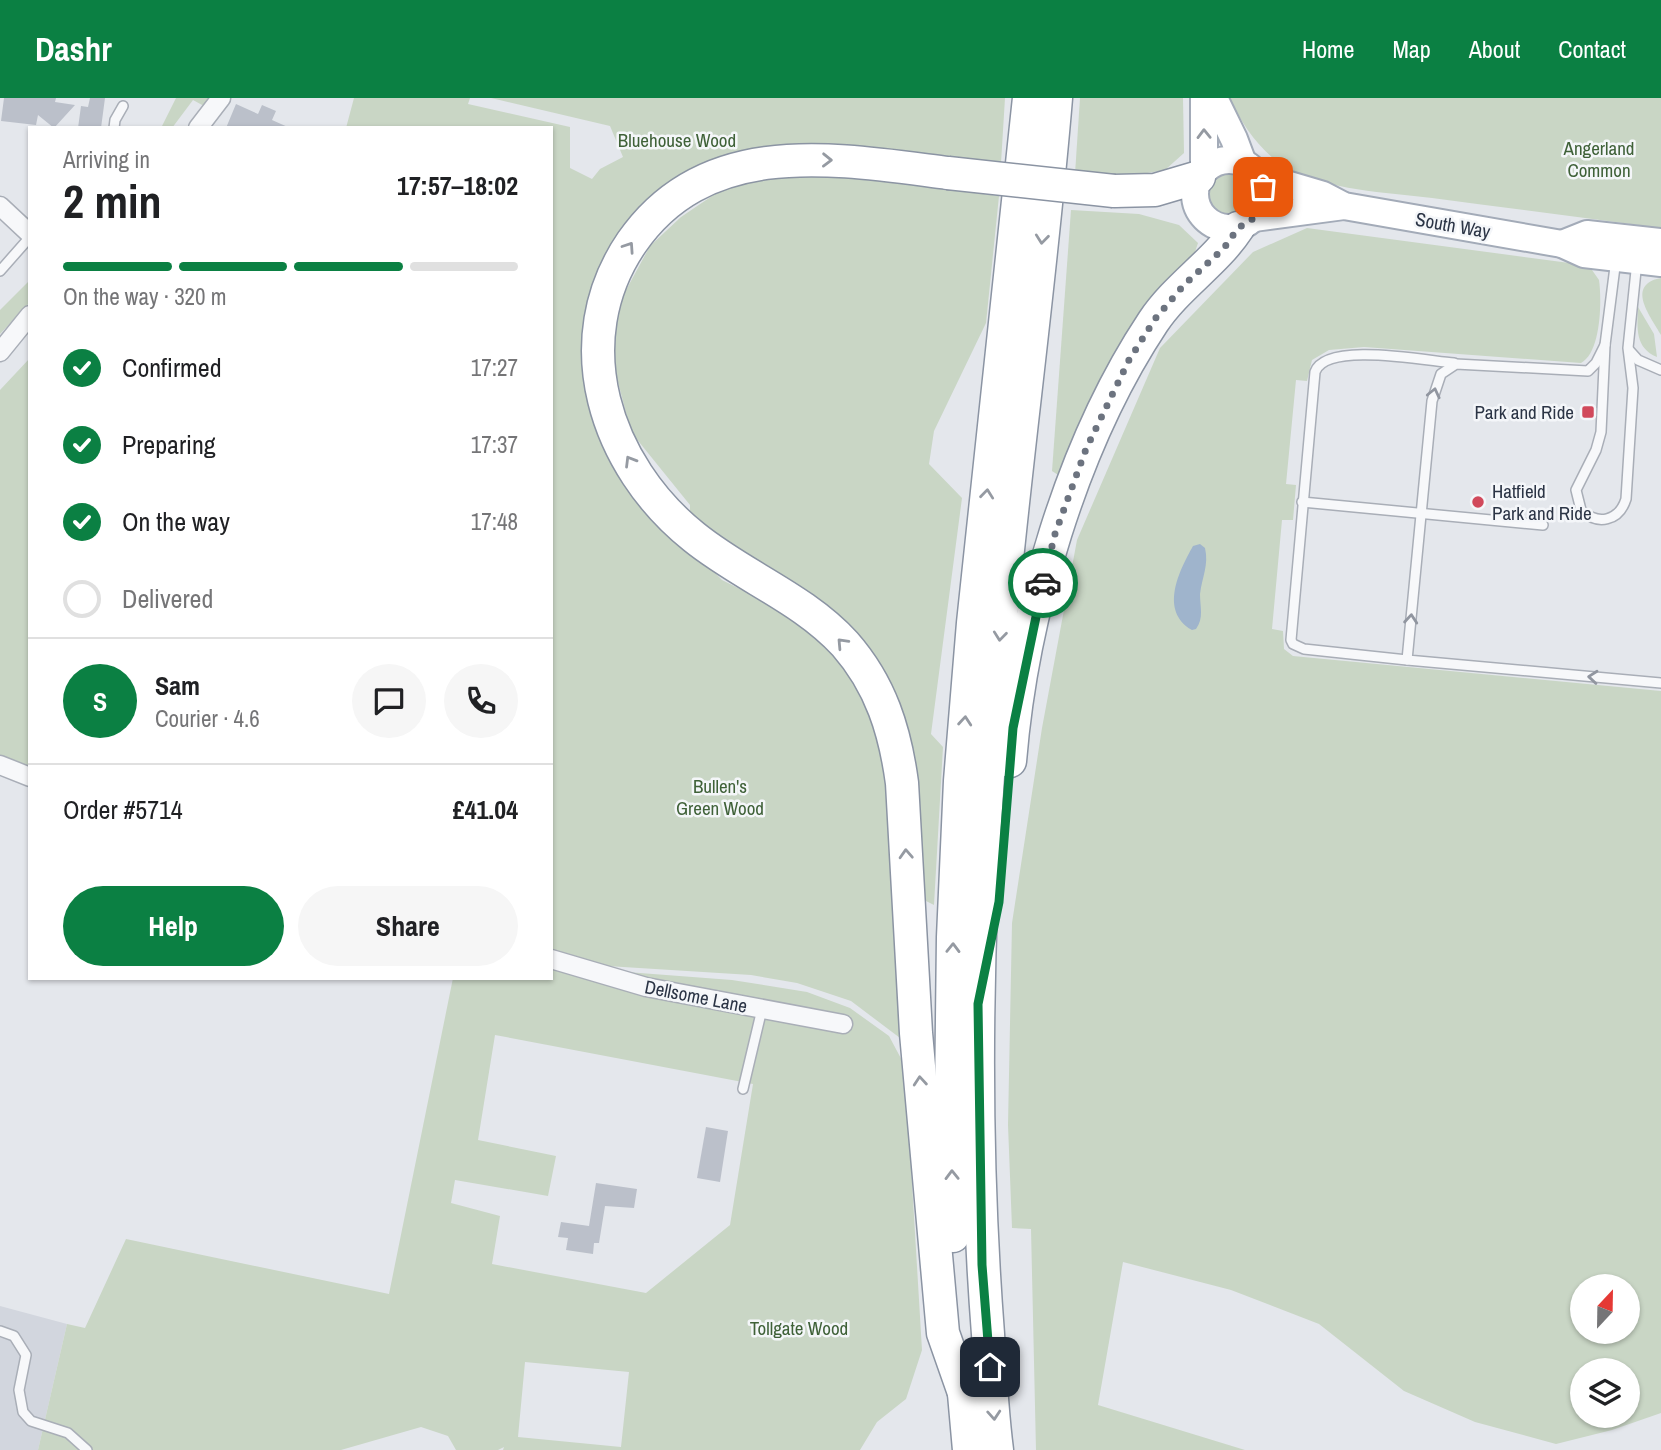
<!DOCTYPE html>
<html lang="en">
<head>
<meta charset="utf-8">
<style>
  :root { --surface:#fff; --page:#f6f6f6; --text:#202124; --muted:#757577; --line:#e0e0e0; --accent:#0b8043 }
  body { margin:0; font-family:"Archivo Narrow",sans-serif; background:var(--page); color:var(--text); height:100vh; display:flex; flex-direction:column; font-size:26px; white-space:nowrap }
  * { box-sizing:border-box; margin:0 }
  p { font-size:23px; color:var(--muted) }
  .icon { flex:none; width:38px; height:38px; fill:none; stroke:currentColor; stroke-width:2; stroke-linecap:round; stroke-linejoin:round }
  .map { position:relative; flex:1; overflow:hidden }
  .side { position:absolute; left:28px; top:28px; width:525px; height:854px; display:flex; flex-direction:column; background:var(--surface); border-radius:0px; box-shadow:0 2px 5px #0004 }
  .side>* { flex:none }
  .needle { width:46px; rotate:22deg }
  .buttons { position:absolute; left:1570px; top:1176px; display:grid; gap:14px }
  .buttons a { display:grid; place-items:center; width:70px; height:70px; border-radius:50%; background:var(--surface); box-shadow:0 2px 5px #0004; font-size:35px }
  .pin { position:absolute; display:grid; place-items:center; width:60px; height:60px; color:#fff; margin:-30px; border-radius:14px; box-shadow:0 4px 10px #0006 }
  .courier { position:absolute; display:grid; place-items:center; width:70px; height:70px; margin:-35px; border:5px solid #0b8043; border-radius:50%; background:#fff; color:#222; box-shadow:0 2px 9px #0007 }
  .overview em { font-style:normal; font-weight:700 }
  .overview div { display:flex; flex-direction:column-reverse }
  .overview { display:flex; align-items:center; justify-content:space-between; height:119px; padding:0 35px }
  h1 { font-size:46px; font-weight:700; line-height:52px }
  .bar { display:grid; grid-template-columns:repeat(4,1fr); gap:10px 7px; align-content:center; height:84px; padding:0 35px }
  .bar i { height:9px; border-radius:5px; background:var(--line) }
  .bar .current { background:var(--accent) }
  .bar p { grid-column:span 4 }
  .line { display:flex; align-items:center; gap:18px; padding:0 35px; border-top:2px solid var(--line) }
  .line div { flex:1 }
  .round { display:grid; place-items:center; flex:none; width:74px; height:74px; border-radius:37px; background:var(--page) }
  ol { padding:0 35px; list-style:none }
  li { display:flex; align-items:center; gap:21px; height:77px }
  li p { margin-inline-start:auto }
  li .icon { padding:7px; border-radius:50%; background:var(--accent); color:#fff; stroke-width:4 }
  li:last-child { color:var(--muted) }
  li i { width:38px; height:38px; border:4px solid var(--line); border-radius:50% }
  .button { display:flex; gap:14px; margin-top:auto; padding:14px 35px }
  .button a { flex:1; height:80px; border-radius:42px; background:var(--accent); color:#fff; font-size:28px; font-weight:700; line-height:80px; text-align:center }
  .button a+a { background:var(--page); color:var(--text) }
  header { display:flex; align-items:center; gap:42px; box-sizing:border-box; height:98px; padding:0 35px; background:var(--accent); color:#fff }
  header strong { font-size:33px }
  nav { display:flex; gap:38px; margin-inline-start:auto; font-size:24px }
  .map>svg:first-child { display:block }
  .built { fill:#d2d6de }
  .green { fill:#c9d6c5; fill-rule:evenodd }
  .water { fill:#9fb4cc }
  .building { fill:#bbc0ca }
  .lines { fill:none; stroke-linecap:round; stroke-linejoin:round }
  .lane-casing { stroke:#a9aeb7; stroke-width:12 }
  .street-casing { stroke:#a9aeb7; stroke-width:21 }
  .primary-casing { stroke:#a3abb8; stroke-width:30 }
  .highway-casing { stroke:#8b94a3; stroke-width:35 }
  .lane { stroke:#f7f8fa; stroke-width:9 }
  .street { stroke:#f7f8fa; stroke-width:18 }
  .primary { stroke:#fff; stroke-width:26 }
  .highway { stroke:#fff; stroke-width:32 }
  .highway-bridge-casing { stroke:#8b94a3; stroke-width:35; stroke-linecap:butt }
  .highway-bridge { stroke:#fff; stroke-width:32 }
  .oneway { stroke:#959aa2 }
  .oneway2 { stroke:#9196a0 }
  .done { stroke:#6c737f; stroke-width:7; stroke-dasharray:0 12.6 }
  .route { stroke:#0b8043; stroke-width:9 }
  .poi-dot { fill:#d1495b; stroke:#f4f6f9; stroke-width:2.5 }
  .labels { text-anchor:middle; stroke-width:5; stroke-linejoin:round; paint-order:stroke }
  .park-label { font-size:19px; fill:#3f6138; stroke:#f4f6f9 }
  .street-label { font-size:19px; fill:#2b3445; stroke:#f4f6f9 }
  .poi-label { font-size:19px; fill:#2b3445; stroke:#f4f6f9; text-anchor:end }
</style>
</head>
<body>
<header>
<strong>Dashr</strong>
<nav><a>Home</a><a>Map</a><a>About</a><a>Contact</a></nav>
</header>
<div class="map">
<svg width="1661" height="1352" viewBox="0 0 1661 1352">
  <rect width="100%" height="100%" fill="#e4e7ec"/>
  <path class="built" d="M0,1208L67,1226L38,1352H0Z"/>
  <g class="green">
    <path d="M176,0H210L204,8L193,2L172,30H161Z"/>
    <path d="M354,0H470L468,6L570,29V70L592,81L600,71L623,59L610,28L491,0H1005L1001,65L866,50L673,90L595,202L639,397L722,482L810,526L859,579L883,637L908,946L851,903L797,885L751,877L607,868L551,851V30H346Z"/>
    <path d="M1080,0H1183L1184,55L1165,72L1124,79L1075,76Z"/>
    <path d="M1229,0H1661V130C1585,120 1509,110 1432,100C1385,94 1329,93 1286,69C1261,55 1242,26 1229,0Z"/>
    <circle cx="1229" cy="96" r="23"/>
    <path d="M839,77L999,98L986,225L934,333L929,366L962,400L931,636L943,649L934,807L926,803L917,782L912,673L895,594L852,538L690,422V407L631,334L613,265L619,205L650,148L681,119L715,96L757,80Z"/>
    <path d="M1071,112L1139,116L1179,127L1198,145L1189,172L1066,382L1052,373Z"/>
    <path d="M1307,130L1577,166L1592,172L1599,182C1602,203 1601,255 1581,265L1364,249L1329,252L1312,262L1307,283L1296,282L1286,386L1296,387L1293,422H1282L1272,531L1283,533L1284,551L1293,558L1661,593V1315L1612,1332L1556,1346L1475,1324L1404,1293L1319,1226L1231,1192L1123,1164L1098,1307L1245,1352H1036L1031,1131L1012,1130L1008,1027L1012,825L1042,630L1077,442L1160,250L1253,154ZM1582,1188H1628V1234H1582ZM1582,1272H1628V1318H1582Z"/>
    <path d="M1661,180V237C1652,220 1624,187 1661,180Z"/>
    <path d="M30,182V204L0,236V212Z"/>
    <path d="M1638,209L1654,236L1657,259C1635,250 1637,230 1638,209Z"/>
    <path d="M30,260V672L0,660V292Z"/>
    <path d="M551,864L574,870L732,882L807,894L850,910L889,938L905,968L922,1252L906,1301L877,1324L860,1352H503L504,1349L498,1352H456L448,1338L421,1329L341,1352H38L67,1226L85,1230L126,1141L389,1196L453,880H551ZM495,937L753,986L730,1127L646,1195L492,1166L500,1118L451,1105L455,1082L548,1098L556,1058L478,1042ZM525,1264L629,1274L621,1349L518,1339Z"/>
  </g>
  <path class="water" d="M1200,446L1205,450C1209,467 1202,479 1200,496C1200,509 1204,520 1196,531L1192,532C1159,513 1179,473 1193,448Z"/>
  <g class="building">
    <path d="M4,0H56L55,4L75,7L54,30L38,17L36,27L1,23Z"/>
    <path d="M90,0H105L101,30H78L81,8L88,9Z"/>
    <path d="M236,6L258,16L262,7L276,13L272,22L290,30H226Z"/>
    <path d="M706,1029L728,1033L720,1084L697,1080Z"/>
    <path d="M596,1085L637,1091L634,1110L605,1108L599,1145H594L593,1156L566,1152L568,1140L558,1139L561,1124L589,1128Z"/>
  </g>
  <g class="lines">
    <defs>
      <g id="lane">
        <path d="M114,30L115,22L123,8"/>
        <path d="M1634,141L1637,163L1628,250L1633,290L1626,401C1619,423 1598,428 1581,412L1576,392L1596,352L1601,334L1605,247L1616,161Z"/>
        <path d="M0,173L30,139"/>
        <path d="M1605,247L1596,265L1588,273L1456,266L1441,276L1432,303L1407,562L1661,585"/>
        <path d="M1629,252L1638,262L1661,272"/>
        <path d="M1302,404L1543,427"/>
        <path d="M1407,562L1304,551L1293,546L1291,542L1315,274C1326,243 1427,263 1454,265"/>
        <path d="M743,991L762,911"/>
        <path d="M0,1233L14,1238L26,1257L19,1292L23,1314L31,1323L68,1335L87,1352"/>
      </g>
      <g id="street">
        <path d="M198,30L221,0"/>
        <path d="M0,108L30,136"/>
        <path d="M0,254L30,217"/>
        <path d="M0,667L30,679"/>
        <path d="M551,861L646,889L843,926"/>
      </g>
      <g id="primary">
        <path d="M1204,0V73"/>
        <path d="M1214,0L1234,41L1243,65"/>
        <circle cx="1229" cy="96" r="34"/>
        <path d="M1259,78L1323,97L1344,108L1562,146L1584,156L1661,165"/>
        <path d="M1254,120L1344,108"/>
        <path d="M1562,146L1587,136L1661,144"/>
      </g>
      <g id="highway">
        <path d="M948,75C837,61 707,36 632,144C564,243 605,368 694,439C742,478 803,500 845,546C881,587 895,633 902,685L916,935L943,1235L963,1292"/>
        <path d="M1114,93L1155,92L1199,79"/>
        <path d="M1010,663C1022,517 1072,346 1153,224C1177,188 1215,165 1238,130"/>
        <path d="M953,1138L951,1003L953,839L960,683L973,525L1029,0"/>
        <path d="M962,1273L969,1352"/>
        <path d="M997,1352C992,1314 990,1275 988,1236C972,1028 976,818 993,610C1009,406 1039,204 1056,0"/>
      </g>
    </defs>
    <use href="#lane" class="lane-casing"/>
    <use href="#street" class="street-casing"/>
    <use href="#primary" class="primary-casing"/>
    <use href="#highway" class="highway-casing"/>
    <use href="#lane" class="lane"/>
    <use href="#street" class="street"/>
    <use href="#primary" class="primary"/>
    <use href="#highway" class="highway"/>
    <defs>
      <path id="highway-bridge" d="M948,75L1114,93"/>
    </defs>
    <use href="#highway-bridge" class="highway-bridge-casing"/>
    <use href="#highway-bridge" class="highway-bridge"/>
  </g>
  <defs><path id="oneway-chevron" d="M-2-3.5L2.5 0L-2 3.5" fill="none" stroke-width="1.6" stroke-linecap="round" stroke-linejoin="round" transform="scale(1.75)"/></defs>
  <g class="oneway">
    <use href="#oneway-chevron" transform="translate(1204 36) rotate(-91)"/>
    <use href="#oneway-chevron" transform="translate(827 62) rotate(1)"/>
    <use href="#oneway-chevron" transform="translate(1042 141) rotate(96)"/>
    <use href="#oneway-chevron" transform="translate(629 149) rotate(-56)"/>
    <use href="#oneway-chevron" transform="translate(630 363) rotate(-121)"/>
    <use href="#oneway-chevron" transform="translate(987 396) rotate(-84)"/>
    <use href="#oneway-chevron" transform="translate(1000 538) rotate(96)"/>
    <use href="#oneway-chevron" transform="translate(842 545) rotate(-133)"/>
    <use href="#oneway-chevron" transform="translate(965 623) rotate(-85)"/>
    <use href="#oneway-chevron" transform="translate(906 756) rotate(-93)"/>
    <use href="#oneway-chevron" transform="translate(953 850) rotate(-89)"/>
    <use href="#oneway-chevron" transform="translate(920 983) rotate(-95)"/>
    <use href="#oneway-chevron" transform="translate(952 1077) rotate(-91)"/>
    <use href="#oneway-chevron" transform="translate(994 1317) rotate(86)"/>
  </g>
  <g class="oneway2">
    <use href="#oneway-chevron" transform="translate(1434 295) rotate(-77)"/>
    <use href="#oneway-chevron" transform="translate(1411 521) rotate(-85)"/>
    <use href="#oneway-chevron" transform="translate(1593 579) rotate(-175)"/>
  </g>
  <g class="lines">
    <path class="done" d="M1043,485L1055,436L1086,351L1129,262L1155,221L1184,187L1224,150L1238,130L1254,120L1261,110L1263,89"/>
    <path class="route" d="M990,1269L982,1167L978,906L999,804L1013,630L1043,485"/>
  </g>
  <g class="poi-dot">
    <rect x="1581" y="307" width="14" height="14" rx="3.5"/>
    <circle cx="1478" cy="404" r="7"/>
  </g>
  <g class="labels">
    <g class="park-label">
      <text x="677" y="49">Bluehouse Wood</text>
      <text x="1599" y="57">Angerland<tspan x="1599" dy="22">Common</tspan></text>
      <text x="720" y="695">Bullen's<tspan x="720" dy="22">Green Wood</tspan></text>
      <text x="799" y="1237">Tollgate Wood</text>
    </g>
    <g class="street-label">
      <text transform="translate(1453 127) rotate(10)" y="7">South Way</text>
      <text transform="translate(696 898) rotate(11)" y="7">Dellsome Lane</text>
    </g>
    <g class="poi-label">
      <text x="1574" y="321">Park and Ride</text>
      <text x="1492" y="400" text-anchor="start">Hatfield<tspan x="1492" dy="22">Park and Ride</tspan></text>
    </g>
  </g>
</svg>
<div class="buttons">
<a><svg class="needle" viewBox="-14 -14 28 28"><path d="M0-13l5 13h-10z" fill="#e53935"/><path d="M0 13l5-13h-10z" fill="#757577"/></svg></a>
<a><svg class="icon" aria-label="layers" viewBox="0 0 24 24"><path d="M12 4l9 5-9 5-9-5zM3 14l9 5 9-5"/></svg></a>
</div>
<div class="pin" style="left:1263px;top:89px;background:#ea580c"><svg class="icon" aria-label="bag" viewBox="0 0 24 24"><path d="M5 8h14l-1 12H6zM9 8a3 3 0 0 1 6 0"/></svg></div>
<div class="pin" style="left:990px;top:1269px;background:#1f2937"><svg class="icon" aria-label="home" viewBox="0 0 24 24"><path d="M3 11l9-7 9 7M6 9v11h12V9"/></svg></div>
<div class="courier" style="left:1043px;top:485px"><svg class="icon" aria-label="car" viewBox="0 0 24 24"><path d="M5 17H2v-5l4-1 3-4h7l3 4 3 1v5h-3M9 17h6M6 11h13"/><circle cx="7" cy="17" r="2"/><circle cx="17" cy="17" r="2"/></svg></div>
<section class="side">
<div class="overview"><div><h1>2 min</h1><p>Arriving in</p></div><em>17:57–18:02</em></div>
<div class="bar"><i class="current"></i><i class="current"></i><i class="current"></i><i></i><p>On the way · 320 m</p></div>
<ol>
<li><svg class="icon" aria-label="check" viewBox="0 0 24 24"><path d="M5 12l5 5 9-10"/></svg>Confirmed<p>17:27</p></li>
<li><svg class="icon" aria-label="check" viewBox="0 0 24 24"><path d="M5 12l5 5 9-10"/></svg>Preparing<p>17:37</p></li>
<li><svg class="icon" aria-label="check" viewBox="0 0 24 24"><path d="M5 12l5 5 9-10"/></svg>On the way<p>17:48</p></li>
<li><i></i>Delivered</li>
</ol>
<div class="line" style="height:126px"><b class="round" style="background:var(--accent);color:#fff">S</b><div><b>Sam</b><p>Courier · 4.6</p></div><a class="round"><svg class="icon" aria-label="chat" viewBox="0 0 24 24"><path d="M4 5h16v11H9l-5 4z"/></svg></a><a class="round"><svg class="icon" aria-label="phone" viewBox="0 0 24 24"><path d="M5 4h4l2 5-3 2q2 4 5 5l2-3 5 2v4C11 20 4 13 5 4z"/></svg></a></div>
<div class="line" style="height:91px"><div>Order #5714</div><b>£41.04</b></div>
<div class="button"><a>Help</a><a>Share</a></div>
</section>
</div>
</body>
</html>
